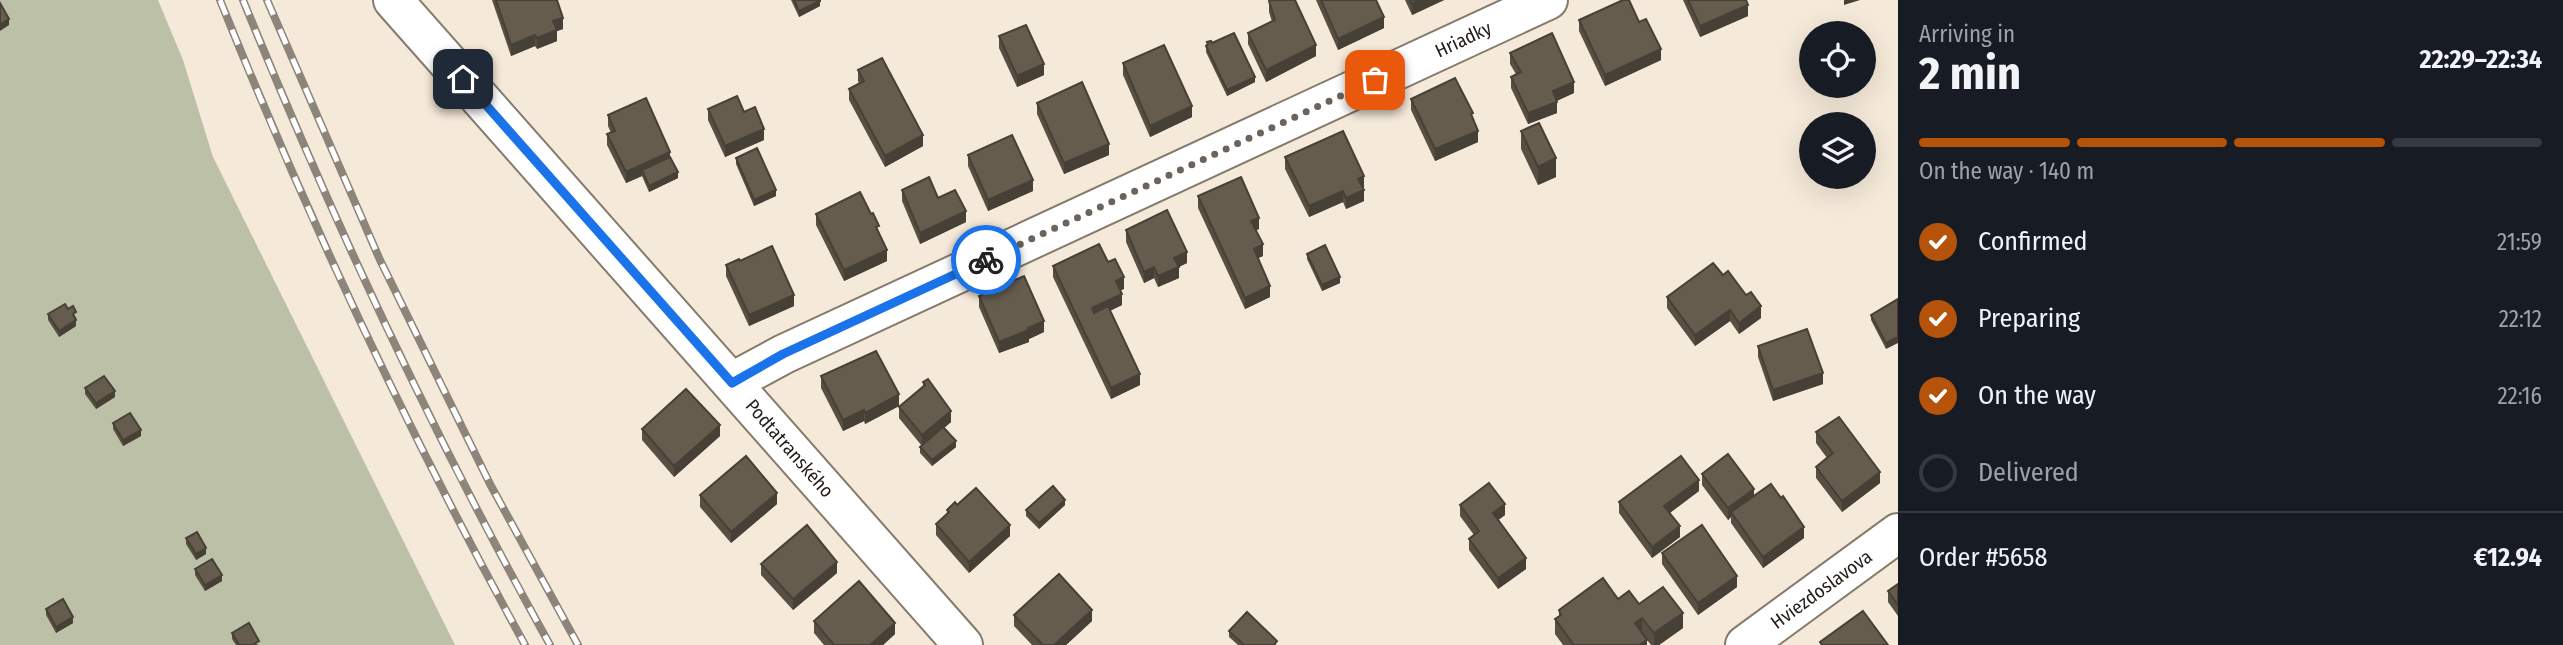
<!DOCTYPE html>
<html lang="en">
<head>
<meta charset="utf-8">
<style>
  :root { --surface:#171b24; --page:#20242c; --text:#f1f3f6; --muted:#9ea1a6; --line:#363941; --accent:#b45309 }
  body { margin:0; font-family:"Fira Sans Condensed",sans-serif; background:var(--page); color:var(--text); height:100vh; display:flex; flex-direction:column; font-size:26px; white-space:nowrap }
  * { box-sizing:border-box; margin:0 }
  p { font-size:23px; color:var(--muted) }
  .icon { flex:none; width:38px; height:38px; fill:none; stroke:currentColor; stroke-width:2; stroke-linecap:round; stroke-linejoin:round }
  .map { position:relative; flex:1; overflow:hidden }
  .sheet { display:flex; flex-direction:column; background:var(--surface); width:665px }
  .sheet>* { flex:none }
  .tools { position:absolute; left:1799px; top:21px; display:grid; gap:14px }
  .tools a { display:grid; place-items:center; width:77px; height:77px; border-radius:50%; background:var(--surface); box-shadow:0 7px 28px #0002; font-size:35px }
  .pin { position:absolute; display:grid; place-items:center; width:60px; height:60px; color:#fff; margin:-30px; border-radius:14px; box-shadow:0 4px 10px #0006 }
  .courier { position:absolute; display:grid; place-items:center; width:70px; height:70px; margin:-35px; border:5px solid #1a73e8; border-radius:50%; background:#fff; color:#222; box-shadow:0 2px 9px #0007 }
  .head em { font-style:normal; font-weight:700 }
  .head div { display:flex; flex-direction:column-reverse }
  .head { display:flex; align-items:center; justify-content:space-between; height:119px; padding:0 21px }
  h1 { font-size:46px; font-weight:700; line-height:52px }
  .bar { display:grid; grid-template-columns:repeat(4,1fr); gap:10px 7px; align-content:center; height:84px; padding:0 21px }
  .bar i { height:9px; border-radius:5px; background:var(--line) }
  .bar .on { background:var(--accent) }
  .bar p { grid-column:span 4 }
  .line { display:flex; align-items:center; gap:18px; padding:0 21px; border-top:2px solid var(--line) }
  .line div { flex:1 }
  ol { padding:0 21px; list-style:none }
  li { display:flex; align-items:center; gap:21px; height:77px }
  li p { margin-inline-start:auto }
  li .icon { padding:7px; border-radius:50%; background:var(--accent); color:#fff; stroke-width:4 }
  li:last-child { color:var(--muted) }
  li i { width:38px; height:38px; border:4px solid var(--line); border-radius:50% }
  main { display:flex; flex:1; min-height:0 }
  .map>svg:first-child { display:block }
  .green { fill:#bcc0a7 }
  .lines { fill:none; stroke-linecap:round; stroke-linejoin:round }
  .minor-casing { stroke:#857a6b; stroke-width:42 }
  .minor { stroke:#fff; stroke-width:38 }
  .rail-casing { stroke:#8d847a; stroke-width:8 }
  .rail { stroke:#fff; stroke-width:5; stroke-dasharray:16; stroke-linecap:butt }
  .wall { fill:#584f43 }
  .shaded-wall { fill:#474037 }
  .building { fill:#665c4e; stroke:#474037; stroke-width:2 }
  .done { stroke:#6c645c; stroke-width:7; stroke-dasharray:0 12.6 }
  .route { stroke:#1a73e8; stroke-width:9 }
  .labels { text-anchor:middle; stroke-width:7; stroke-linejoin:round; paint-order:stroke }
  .street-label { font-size:19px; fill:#221d18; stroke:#fff }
</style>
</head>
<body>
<main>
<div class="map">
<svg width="1898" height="645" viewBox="0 0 1898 645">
  <rect width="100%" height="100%" fill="#f5e9d9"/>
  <path class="green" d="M0,0H158L183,60L213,157L455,645H0Z"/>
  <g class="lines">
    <defs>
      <g id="minor">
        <path d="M393,0L963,645"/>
        <path d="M732,382L784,354L1548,0"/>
        <path d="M1745,645L1898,533"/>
      </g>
    </defs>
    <use href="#minor" class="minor-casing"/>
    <use href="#minor" class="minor"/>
    <defs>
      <g id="rail">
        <path d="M220,0C309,221 410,436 525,645"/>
        <path d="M243,0C333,221 434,437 550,645"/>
        <path d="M267,0L380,260L490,484L578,645"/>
      </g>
    </defs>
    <use href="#rail" class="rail-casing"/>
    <use href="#rail" class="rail"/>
  </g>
  <g class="wall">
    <path d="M492,0H557L563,29L557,31V41L537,49L535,46L511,56Z"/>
    <path d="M791,0H820V6L799,17Z"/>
    <path d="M1316,0H1376L1384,28L1338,50Z"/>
    <path d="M1405,0H1444L1412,15Z"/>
    <path d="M1683,0H1746L1748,16L1700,37Z"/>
    <path d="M1269,1L1316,56L1266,82L1248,44V33L1272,22L1269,12Z"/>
    <path d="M1579,20L1639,22L1661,60L1605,86L1579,31Z"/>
    <path d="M999,36L1044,75L1017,87L999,48Z"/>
    <path d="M1207,42L1212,43L1255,82L1227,96L1206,52Z"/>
    <path d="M1510,53L1574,93L1557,101V113L1528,124L1511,88V77L1516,74L1510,64Z"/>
    <path d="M1123,63L1192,117L1150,137L1123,75Z"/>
    <path d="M858,70L923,146L885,167L849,100V89L859,83L858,81Z"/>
    <path d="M1411,99L1473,119L1478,142L1435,161L1411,110Z"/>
    <path d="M1037,103L1109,155L1064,174L1037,114Z"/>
    <path d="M708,109L744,112L764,140L725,157L708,120Z"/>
    <path d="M608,115L670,157L678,178L649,192L642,176L626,183L607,145V134L611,133L608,126Z"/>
    <path d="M1521,131L1556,177L1538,185L1521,149Z"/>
    <path d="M968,155L1033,191L988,211L968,166Z"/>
    <path d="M1285,157L1364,187L1363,188L1364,201L1346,209L1343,202L1309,217L1285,169Z"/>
    <path d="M736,158L776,196L754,206L736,164Z"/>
    <path d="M902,190L938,198L966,222L920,244L902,201Z"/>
    <path d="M1198,196L1259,229L1256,230L1263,256L1258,258L1270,297L1245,309L1198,208Z"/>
    <path d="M816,214L879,232L887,261L844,281L816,225Z"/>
    <path d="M1126,230L1187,263L1179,267V278L1158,287L1154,278L1144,283L1126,242Z"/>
    <path d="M1307,254L1340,283L1322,291L1307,259Z"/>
    <path d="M740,261L794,306L749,326L726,276V265Z"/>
    <path d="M1108,262L1124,289L1120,290L1122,305L1110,311L1140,385L1111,399L1053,277V266Z"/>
    <path d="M1723,275L1761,318L1739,334L1730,321L1695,346L1667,308V297Z"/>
    <path d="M979,296L1044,332L1029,339V342L999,353L979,307Z"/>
    <path d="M1898,299L1886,349L1871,320V315Z"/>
    <path d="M68,309L76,318L75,319L76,326L59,337L48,320V314Z"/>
    <path d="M1758,346L1823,384L1773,401L1758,357Z"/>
    <path d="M821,376L899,406L865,424L864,421L843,431L821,388Z"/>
    <path d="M923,382L951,422L944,428L956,447L932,466L920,453V447L922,446L899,418V407L923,387Z"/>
    <path d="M85,388L115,397L96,409L85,394Z"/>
    <path d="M113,423L141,436L123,446L113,429Z"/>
    <path d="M642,429L720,436L674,477L642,440Z"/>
    <path d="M1816,432L1880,483L1842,512L1816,478V467L1827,458L1816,443Z"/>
    <path d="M1702,474L1804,538L1763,568L1731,523V517L1728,520L1702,485Z"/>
    <path d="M1699,491L1670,513L1680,537L1652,558L1619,513V502Z"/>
    <path d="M700,495L777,504L731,543L700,507Z"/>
    <path d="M957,505L1010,536L969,573L936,535V524L947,514V510Z"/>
    <path d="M1065,505L1039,529L1026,516V510Z"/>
    <path d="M1460,505L1505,515L1498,520L1526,569L1498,589L1469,550V539L1474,535L1460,516Z"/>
    <path d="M186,538L206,554L196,560L186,544Z"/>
    <path d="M1662,553L1737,587L1698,615L1662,564Z"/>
    <path d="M761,564L837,573L793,610L761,575Z"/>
    <path d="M195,569L222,581L205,591L195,575Z"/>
    <path d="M1898,584V616L1888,602V591Z"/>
    <path d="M1618,599L1639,604L1683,628L1659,645H1651L1647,640V645H1563L1555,634V619L1559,617V610Z"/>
    <path d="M46,609L73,623L56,633L46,615Z"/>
    <path d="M1014,615L1092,621L1066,645H1032L1014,626Z"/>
    <path d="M814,621L895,634L883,645H824L814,633Z"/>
    <path d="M1229,631L1277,645H1238L1229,637Z"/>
    <path d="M232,633L259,645H236L232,639Z"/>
  </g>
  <g class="shaded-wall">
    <path d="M1420,0H1444L1412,15V4Z"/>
    <path d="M1844,0H1860L1844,5Z"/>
    <path d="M820,1V6L799,17V11Z"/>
    <path d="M1748,5V16L1700,37V26Z"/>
    <path d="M1384,17V28L1338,50V39Z"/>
    <path d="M563,18V29L557,31V41L537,49V38L553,21Z"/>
    <path d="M9,19V25L0,31V25Z"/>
    <path d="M535,35V46L511,56V45Z"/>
    <path d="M1316,45V56L1266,82V70Z"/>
    <path d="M1661,49V60L1605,86V75Z"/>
    <path d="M1044,64V75L1017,87V76Z"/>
    <path d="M1255,77V82L1227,96V90Z"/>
    <path d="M1574,82V93L1553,102V91Z"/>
    <path d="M1557,102V113L1528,124V113Z"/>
    <path d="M1192,106V117L1150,137V126Z"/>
    <path d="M764,129V140L725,157V146Z"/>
    <path d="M1478,131V142L1435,161V149Z"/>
    <path d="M923,135V146L885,167V156Z"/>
    <path d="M1109,144V155L1064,174V163Z"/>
    <path d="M670,152V163L642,170V176L626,183V172Z"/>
    <path d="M1556,158V177L1538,185V167Z"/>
    <path d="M678,172V178L649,192V186Z"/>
    <path d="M1364,176V187L1358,190V179Z"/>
    <path d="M1033,180V191L988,211V200Z"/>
    <path d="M776,190V196L754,206V200Z"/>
    <path d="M1364,190V201L1346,209V198Z"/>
    <path d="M1343,191V202L1309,217V206Z"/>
    <path d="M966,211V222L920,244V233Z"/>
    <path d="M1259,218V229L1251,232V221Z"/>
    <path d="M1263,244V256L1254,260V249Z"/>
    <path d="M887,250V261L844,281V270Z"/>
    <path d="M1187,252V263L1178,267H1179V278L1158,287V276L1174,258Z"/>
    <path d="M1154,267V278L1144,283V272Z"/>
    <path d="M1124,277V289L1116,292V281Z"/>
    <path d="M1340,277V283L1322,291V285Z"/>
    <path d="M1270,286V297L1245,309V298Z"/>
    <path d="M1122,294V305L1092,319V308Z"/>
    <path d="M794,295V306L749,326V315Z"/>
    <path d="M1761,306V318L1739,334V323Z"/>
    <path d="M1730,310V321L1695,346V335Z"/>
    <path d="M76,320V326L59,337V331Z"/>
    <path d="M1044,321V332L1029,339V342L999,353V342Z"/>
    <path d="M1898,337V343L1886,349V343Z"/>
    <path d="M1823,373V384L1773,401V390Z"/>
    <path d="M1140,374V385L1111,399V388Z"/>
    <path d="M115,391V397L96,409V403Z"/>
    <path d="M899,394V406L865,424V413Z"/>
    <path d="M864,410V421L843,431V420Z"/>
    <path d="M951,411V422L922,447V435Z"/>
    <path d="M720,425V436L674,477V466Z"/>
    <path d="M141,430V436L123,446V440Z"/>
    <path d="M956,441V447L932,466V460Z"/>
    <path d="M1880,472V483L1842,512V501Z"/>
    <path d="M1699,480V491L1664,517V506Z"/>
    <path d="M1754,489V500L1731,512V517L1728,520V508Z"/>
    <path d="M777,493V504L731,543V532Z"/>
    <path d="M1065,500V505L1039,529V523Z"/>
    <path d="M1505,504V515L1493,524V513Z"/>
    <path d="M1010,525V536L969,573V562Z"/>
    <path d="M1680,526V537L1652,558V547Z"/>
    <path d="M1804,527V538L1763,568V557Z"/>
    <path d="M206,548V554L196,560V554Z"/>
    <path d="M1526,558V569L1498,589V578Z"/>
    <path d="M837,562V573L793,610V599Z"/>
    <path d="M222,575V581L205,591V585Z"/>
    <path d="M1737,576V587L1698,615V603Z"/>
    <path d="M1092,610V621L1066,645H1054Z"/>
    <path d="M1683,613V628L1659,645H1654V633Z"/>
    <path d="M73,617V623L56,633V627Z"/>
    <path d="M1642,618V633L1635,623Z"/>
    <path d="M895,623V634L883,645H870Z"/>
    <path d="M1647,640V645H1639Z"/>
  </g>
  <g class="building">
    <path d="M496,0H557L563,18L553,21L557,30L537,38L535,35L511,45Z"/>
    <path d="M794,0H820V1L799,11Z"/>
    <path d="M1271,0H1295L1316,45L1266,70L1248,33L1275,20L1269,1Z"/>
    <path d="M1321,0H1376L1384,17L1338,39Z"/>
    <path d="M1410,0H1420L1412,4Z"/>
    <path d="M1623,0H1629L1639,22L1646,19L1661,49L1605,75L1579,20Z"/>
    <path d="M1688,0H1746L1748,5L1700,26Z"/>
    <path d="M0,3L9,19L0,25Z"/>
    <path d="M1026,25L1044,64L1017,76L999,36Z"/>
    <path d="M1234,33L1255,77L1227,90L1206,46L1208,44L1207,42L1211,41L1212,43Z"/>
    <path d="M1552,33L1574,82L1553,91L1557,102L1528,113L1511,77L1521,72L1510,53Z"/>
    <path d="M1164,45L1192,106L1150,126L1123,63Z"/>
    <path d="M882,58L923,135L885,156L849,89L864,81L858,70Z"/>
    <path d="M1455,78L1473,113L1471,114L1478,131L1435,149L1411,99Z"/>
    <path d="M1082,82L1109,144L1064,163L1037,103Z"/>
    <path d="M737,96L744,112L755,107L764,129L725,146L708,109Z"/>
    <path d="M646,98L670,152L626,172L607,134L615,131L608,115Z"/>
    <path d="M1539,123L1556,158L1538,167L1521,131Z"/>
    <path d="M1343,131L1364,176L1358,179L1364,190L1346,198L1343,191L1309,206L1285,157Z"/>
    <path d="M1012,135L1033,180L988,200L968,155Z"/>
    <path d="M757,148L776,190L754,200L736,158Z"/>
    <path d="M670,157L678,172L649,186L642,170Z"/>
    <path d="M929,177L938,198L955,190L966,211L920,233L902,190Z"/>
    <path d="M1241,177L1259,218L1251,221L1263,244L1254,249L1270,286L1245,298L1198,196Z"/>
    <path d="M860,192L871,214L873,213L879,226L876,227L887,250L844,270L816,214Z"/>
    <path d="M1167,210L1187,252L1174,258L1179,267L1158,276L1154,267L1144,272L1126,230Z"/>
    <path d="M1099,244L1108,262L1115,259L1124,277L1116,281L1122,294L1092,308L1094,313L1108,306L1140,374L1111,388L1053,266Z"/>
    <path d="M1325,245L1340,277L1322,285L1307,254Z"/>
    <path d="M772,246L794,295L749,315L726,265L739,259L740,261Z"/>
    <path d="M1713,263L1723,275L1728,271L1746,295L1751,292L1761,306L1739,323L1730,310L1695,335L1667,297Z"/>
    <path d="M1024,276L1044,321L1028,328L1029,330L999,342L979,296Z"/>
    <path d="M1898,299V337L1886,343L1871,315Z"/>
    <path d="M65,304L68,309L73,306L76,312L73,314L76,320L59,331L48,314Z"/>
    <path d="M1807,329L1823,373L1773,390L1758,346Z"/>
    <path d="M876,351L899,394L865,413L864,410L843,420L821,376Z"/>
    <path d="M104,376L115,391L96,403L85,388Z"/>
    <path d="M928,379L951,411L922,435L899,407L925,385L923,382Z"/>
    <path d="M686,389L720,425L674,466L642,429Z"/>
    <path d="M130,413L141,430L123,440L113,423Z"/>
    <path d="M1839,417L1880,472L1842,501L1816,467L1833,453L1816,432Z"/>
    <path d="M943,427L956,441L932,460L920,447Z"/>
    <path d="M1728,454L1754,489L1728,508L1702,474Z"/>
    <path d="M746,456L777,493L731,532L700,495Z"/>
    <path d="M1681,456L1699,480L1664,506L1680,526L1652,547L1619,502Z"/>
    <path d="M1489,483L1505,504L1493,513L1526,558L1498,578L1469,539L1479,531L1460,505Z"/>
    <path d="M1771,484L1781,498L1783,496L1804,527L1763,557L1731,512Z"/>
    <path d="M1053,486L1065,500L1039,523L1026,510Z"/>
    <path d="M976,488L1010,525L969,562L936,524L949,512L947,510L955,502L957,505Z"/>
    <path d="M807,525L837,562L793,599L761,564Z"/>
    <path d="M1702,525L1737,576L1698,603L1662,553Z"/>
    <path d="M197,532L206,548L196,554L186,538Z"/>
    <path d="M212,559L222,575L205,585L195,569Z"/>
    <path d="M1059,574L1092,610L1054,645H1043L1014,615Z"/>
    <path d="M1603,578L1618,599L1629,591L1639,604L1663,587L1683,613L1654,633L1642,618L1635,623L1647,640L1639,645H1574L1555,619L1561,615L1559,610Z"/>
    <path d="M859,581L895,623L870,645H834L814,621Z"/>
    <path d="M1898,584V605L1888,591Z"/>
    <path d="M63,599L73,617L56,627L46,609Z"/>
    <path d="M1863,611L1888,645H1822L1820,642Z"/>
    <path d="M1247,612L1277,641L1274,645H1244L1229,631Z"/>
    <path d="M249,623L259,641L252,645H239L232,633Z"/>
  </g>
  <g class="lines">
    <path class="done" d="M986,260L1375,80"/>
    <path class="route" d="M463,79L732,383L783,354L986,260"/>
  </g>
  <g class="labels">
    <g class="street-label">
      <text transform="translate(1463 39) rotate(-25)" y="7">Hriadky</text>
      <text transform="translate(790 448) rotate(49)" y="7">Podtatranského</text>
      <text transform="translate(1821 589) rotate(-36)" y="7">Hviezdoslavova</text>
    </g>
  </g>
</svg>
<div class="tools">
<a><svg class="icon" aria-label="locate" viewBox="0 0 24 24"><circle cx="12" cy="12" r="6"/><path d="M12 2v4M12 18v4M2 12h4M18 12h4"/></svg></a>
<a><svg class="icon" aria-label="layers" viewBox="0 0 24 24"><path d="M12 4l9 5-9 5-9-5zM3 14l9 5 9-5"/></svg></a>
</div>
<div class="pin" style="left:1375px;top:80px;background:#ea580c"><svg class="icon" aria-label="bag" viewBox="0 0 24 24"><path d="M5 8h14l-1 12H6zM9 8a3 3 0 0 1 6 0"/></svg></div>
<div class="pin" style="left:463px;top:79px;background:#1f2937"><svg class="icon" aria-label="home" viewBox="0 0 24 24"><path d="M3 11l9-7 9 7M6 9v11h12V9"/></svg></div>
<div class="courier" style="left:986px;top:260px"><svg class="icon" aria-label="bike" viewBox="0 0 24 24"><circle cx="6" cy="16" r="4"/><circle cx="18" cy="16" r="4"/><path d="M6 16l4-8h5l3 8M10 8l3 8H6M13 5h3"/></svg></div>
</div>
<section class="sheet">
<div class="head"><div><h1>2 min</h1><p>Arriving in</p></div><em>22:29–22:34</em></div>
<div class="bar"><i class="on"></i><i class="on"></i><i class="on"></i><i></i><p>On the way · 140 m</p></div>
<ol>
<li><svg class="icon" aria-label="check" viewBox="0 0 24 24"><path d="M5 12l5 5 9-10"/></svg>Confirmed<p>21:59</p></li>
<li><svg class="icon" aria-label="check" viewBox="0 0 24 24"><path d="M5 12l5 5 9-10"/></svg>Preparing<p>22:12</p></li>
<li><svg class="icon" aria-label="check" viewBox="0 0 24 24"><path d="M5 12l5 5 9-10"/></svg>On the way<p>22:16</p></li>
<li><i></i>Delivered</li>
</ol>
<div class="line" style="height:91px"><div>Order #5658</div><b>€12.94</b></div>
</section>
</main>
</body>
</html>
